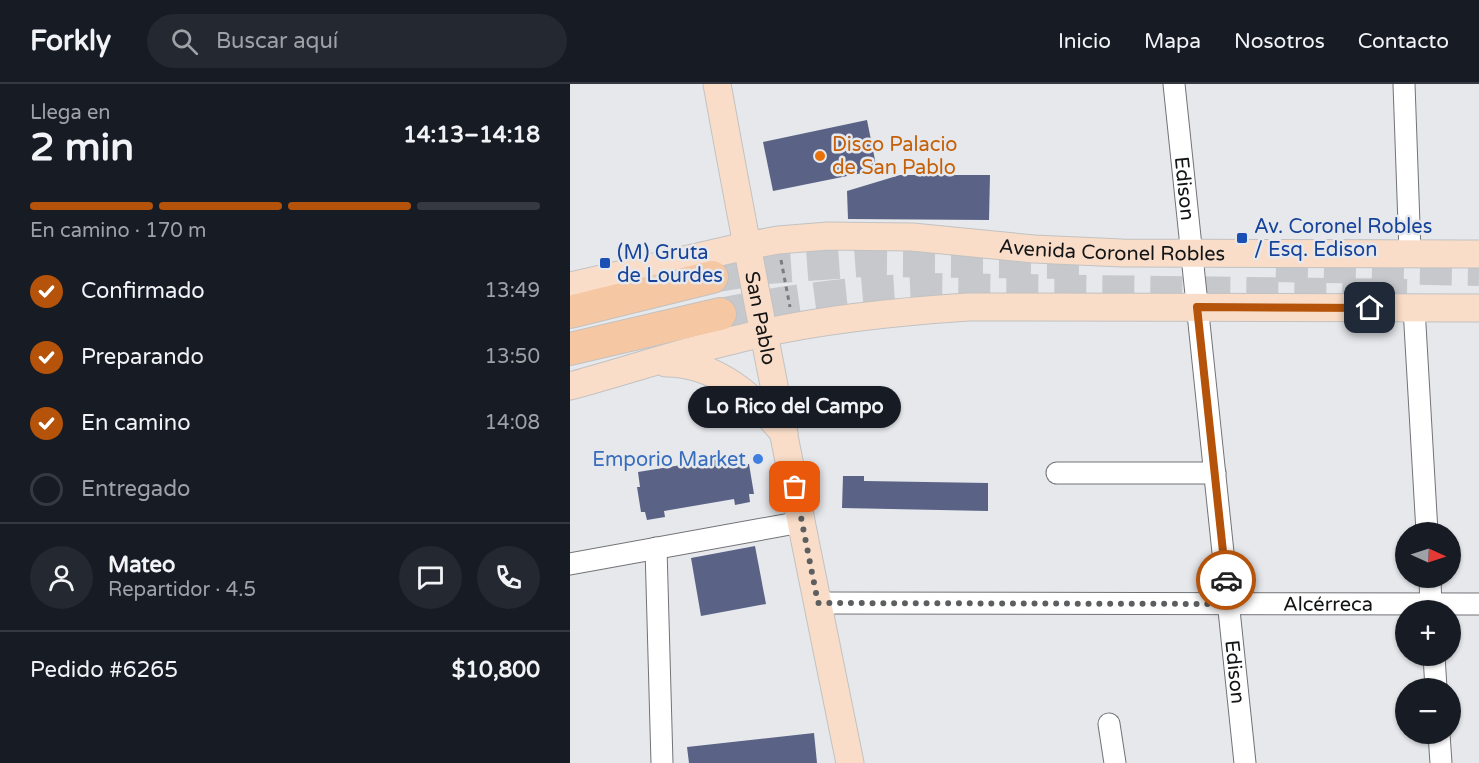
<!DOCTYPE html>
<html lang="es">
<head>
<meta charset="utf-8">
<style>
  :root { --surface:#171b24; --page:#242831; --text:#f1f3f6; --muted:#9ea1a6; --line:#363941; --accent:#b45309 }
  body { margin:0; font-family:"Varela Round",sans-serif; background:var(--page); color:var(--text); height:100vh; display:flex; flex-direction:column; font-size:22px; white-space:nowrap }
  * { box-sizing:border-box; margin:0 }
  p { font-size:20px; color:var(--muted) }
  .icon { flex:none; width:33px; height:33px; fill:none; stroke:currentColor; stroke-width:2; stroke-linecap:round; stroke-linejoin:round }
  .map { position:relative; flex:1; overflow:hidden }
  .details { display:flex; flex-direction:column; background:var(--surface); width:570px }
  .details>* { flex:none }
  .needle { width:39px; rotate:93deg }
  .buttons { position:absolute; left:825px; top:438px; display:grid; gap:12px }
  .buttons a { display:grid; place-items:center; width:66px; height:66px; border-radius:50%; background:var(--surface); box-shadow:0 2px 4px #0004; font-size:30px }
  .pin { position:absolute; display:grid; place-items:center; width:51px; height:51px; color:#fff; margin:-26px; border-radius:12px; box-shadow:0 3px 9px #0006 }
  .courier { position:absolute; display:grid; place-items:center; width:60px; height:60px; margin:-30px; border:4px solid #b45309; border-radius:50%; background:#fff; color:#222; box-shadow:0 2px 8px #0007 }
  .bubble { position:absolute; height:42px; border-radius:21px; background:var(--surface); box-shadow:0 2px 4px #0004; font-size:20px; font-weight:800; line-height:42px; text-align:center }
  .overview em { font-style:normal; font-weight:800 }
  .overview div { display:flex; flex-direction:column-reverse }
  .overview { display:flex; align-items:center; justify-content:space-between; height:102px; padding:0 30px }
  h1 { font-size:39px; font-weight:800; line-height:45px }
  .bar { display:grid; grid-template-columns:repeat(4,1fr); gap:9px 6px; align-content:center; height:72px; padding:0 30px }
  .bar i { height:8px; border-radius:4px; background:var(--line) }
  .bar .selected { background:var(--accent) }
  .bar p { grid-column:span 4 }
  .line { display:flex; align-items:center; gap:15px; padding:0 30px; border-top:2px solid var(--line) }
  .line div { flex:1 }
  .round { display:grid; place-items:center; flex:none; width:63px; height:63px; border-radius:32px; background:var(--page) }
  ol { padding:0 30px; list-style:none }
  li { display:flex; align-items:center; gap:18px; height:66px }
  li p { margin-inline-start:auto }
  li .icon { padding:6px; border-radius:50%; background:var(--accent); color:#fff; stroke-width:4 }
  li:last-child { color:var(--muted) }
  li i { width:33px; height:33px; border:3px solid var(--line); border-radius:50% }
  header { display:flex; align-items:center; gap:36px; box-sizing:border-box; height:84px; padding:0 30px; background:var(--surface); border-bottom:2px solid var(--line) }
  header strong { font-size:28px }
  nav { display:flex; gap:33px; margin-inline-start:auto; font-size:21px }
  .search { width:420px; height:54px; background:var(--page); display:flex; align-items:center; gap:15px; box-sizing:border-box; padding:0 21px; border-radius:33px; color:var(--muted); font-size:22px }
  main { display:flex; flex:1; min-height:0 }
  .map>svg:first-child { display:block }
  .building { fill:#5a6386 }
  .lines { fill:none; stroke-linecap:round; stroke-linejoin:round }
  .highway-tunnel { stroke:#c6c8cc; stroke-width:32; stroke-dasharray:32 16; stroke-linecap:butt }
  .minor-casing { stroke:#727377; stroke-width:23 }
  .major-casing { stroke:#c2c2c2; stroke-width:29 }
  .highway-casing { stroke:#c2c2c2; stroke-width:34 }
  .path { stroke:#7a7c7e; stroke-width:3; stroke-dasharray:4.5 4.5; stroke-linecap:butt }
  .minor { stroke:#fff; stroke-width:21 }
  .major { stroke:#f9ddc8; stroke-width:27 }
  .highway { stroke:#f5c7a3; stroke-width:32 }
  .done { stroke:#5d5e60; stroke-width:6; stroke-dasharray:0 10.8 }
  .route { stroke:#b45309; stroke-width:8 }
  .food-dot { fill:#e8710a; stroke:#e6e8ec; stroke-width:2 }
  .transit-dot { fill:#1a4fb4; stroke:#e6e8ec; stroke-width:2 }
  .shop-dot { fill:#3f7fe0; stroke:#e6e8ec; stroke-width:2 }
  .labels { text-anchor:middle; stroke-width:5; stroke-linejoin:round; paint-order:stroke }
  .food-label { font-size:20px; fill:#c56008; stroke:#e6e8ec; text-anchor:start }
  .street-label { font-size:20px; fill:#131415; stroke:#e6e8ec }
  .transit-label { font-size:20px; fill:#164399; stroke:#e6e8ec; text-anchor:start }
  .shop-label { font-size:20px; fill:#366cbe; stroke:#e6e8ec; text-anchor:end }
</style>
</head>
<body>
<header>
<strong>Forkly</strong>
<div class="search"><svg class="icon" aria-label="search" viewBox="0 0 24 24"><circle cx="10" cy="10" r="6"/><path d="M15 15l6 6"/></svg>Buscar aquí</div>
<nav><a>Inicio</a><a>Mapa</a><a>Nosotros</a><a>Contacto</a></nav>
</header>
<main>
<section class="details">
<div class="overview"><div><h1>2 min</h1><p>Llega en</p></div><em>14:13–14:18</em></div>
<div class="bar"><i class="selected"></i><i class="selected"></i><i class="selected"></i><i></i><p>En camino · 170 m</p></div>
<ol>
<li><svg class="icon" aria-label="check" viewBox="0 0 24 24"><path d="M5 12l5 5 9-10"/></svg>Confirmado<p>13:49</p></li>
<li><svg class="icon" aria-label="check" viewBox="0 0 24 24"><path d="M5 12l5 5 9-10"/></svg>Preparando<p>13:50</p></li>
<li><svg class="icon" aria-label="check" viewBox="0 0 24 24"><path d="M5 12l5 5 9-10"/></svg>En camino<p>14:08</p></li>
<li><i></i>Entregado</li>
</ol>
<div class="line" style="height:108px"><a class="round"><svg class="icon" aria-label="person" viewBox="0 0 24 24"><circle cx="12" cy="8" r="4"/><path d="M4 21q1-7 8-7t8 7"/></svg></a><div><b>Mateo</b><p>Repartidor · 4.5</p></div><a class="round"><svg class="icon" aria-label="chat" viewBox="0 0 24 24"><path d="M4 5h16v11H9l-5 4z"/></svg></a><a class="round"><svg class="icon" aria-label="phone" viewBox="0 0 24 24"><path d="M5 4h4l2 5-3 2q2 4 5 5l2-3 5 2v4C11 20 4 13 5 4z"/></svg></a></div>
<div class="line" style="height:78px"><div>Pedido #6265</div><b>$10,800</b></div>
</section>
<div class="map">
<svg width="909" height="679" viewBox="0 0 909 679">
  <rect width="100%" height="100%" fill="#e6e8ec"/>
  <g class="building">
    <path d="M297,36L307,86L203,107L193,58Z"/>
    <path d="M330,91H420L419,136L278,135L277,107Z"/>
    <path d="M173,371L174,381L179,380L184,410H179L180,418L165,421L164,415L94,427L95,433L77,436L75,428H71L67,403H70L68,388Z"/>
    <path d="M273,392H294V397L418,399V427L272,424Z"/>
    <path d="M185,462L196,520L131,532L121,474Z"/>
    <path d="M244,649L247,679H119L117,663Z"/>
  </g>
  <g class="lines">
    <g class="highway-tunnel">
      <path d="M706,182L909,186"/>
      <path d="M142,193L197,184L292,177L512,179"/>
      <path d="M150,230C220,216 289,207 361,205L837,211"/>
    </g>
    <defs>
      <g id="minor">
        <path id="s1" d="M604,0L675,679"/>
        <path d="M834,0L840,169"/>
        <path d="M844,224L857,448"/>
        <path d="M487,389H645"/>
        <path d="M86,464L92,679"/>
        <path d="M0,480L231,438"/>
        <path d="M860,494L861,526"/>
        <path id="s2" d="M248,519L909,520"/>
        <path d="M864,572L866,604"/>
        <path d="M539,640L545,679"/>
        <path d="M869,650L871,679"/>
      </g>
      <g id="major">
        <path id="s3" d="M147,0C188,227 234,453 280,679"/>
        <path id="s4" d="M0,202L176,162L208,156L258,152L342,153L464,165L552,169L909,170"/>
        <path d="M96,279C147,279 183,313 214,349"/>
        <path d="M0,302C56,287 111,268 168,255C243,236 322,228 399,223L909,224"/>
      </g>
      <g id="highway">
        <path d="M0,228L142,193"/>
        <path d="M0,265L150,230"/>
      </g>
    </defs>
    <use href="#minor" class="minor-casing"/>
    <use href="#major" class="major-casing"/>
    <use href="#highway" class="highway-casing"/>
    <path class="path" d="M211,176L220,223"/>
    <use href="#minor" class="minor"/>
    <use href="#major" class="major"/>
    <use href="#highway" class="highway"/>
  </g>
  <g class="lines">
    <path class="done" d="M225,403L248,519L658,520L656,496"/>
    <path class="route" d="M656,496L627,223L800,224"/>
  </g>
  <circle class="food-dot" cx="250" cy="72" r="6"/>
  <g class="transit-dot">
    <rect x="666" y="148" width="12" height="12" rx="3"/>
    <rect x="29" y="173" width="12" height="12" rx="3"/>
  </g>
  <circle class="shop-dot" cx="188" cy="375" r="6"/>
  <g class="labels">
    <g class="food-label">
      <text x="262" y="67">Disco Palacio<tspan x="262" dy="23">de San Pablo</tspan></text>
    </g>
    <g class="street-label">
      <text dy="7" stroke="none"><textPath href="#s1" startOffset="105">Edison</textPath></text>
      <text dy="7" stroke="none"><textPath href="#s4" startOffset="548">Avenida Coronel Robles</textPath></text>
      <text dy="7" stroke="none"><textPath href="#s3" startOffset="238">San Pablo</textPath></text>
      <text dy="7" stroke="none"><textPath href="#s2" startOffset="510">Alcérreca</textPath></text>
      <text dy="7" stroke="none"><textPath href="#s1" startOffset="591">Edison</textPath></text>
    </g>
    <g class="transit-label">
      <text x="684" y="149">Av. Coronel Robles<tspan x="684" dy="23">/ Esq. Edison</tspan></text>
      <text x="47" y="175">(M) Gruta<tspan x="47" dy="23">de Lourdes</tspan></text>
    </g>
    <g class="shop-label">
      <text x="176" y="382">Emporio Market</text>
    </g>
  </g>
</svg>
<div class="buttons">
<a><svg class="needle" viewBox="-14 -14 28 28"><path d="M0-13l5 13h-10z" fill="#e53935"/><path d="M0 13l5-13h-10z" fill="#9ea1a6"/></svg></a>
<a>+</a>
<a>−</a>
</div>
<div class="pin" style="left:225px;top:403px;background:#ea580c"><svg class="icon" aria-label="bag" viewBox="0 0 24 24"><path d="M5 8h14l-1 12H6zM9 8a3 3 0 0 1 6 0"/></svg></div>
<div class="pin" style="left:800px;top:224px;background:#1f2937"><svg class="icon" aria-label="home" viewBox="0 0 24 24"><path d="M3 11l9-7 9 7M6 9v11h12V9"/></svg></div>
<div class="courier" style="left:656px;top:496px"><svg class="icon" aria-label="car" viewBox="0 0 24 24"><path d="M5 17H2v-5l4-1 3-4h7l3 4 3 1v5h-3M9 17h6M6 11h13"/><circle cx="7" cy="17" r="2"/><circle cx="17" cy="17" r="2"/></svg></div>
<div class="bubble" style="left:118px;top:302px;width:213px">Lo Rico del Campo</div>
</div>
</main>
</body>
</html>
